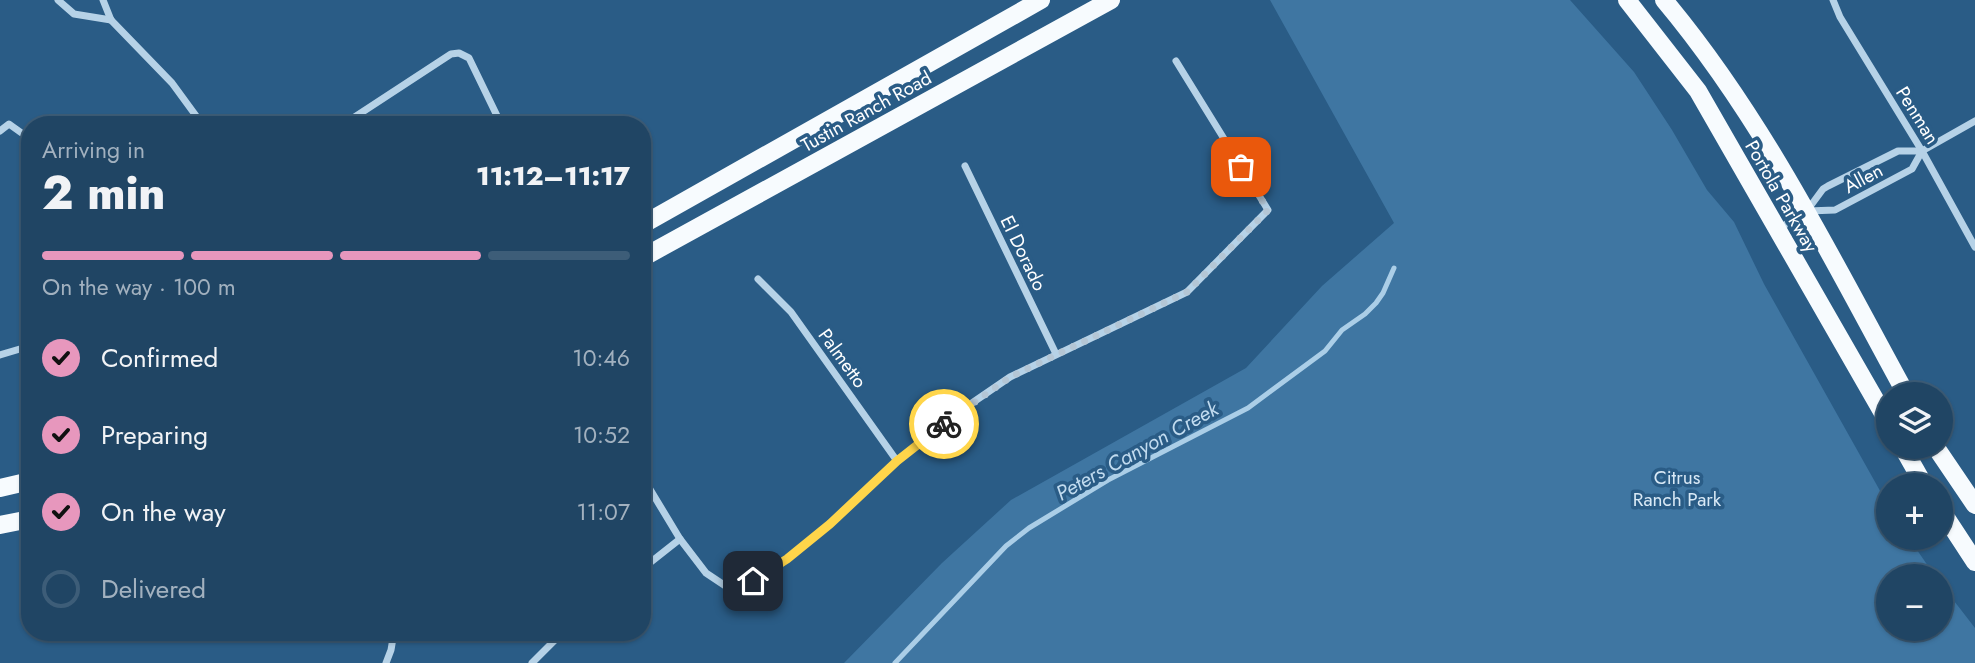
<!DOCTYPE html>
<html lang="en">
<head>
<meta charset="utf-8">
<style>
  :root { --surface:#204564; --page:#2d4f6d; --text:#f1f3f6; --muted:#a2b1bf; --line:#3d5d78; --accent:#e797bd }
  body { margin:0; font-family:Jost,sans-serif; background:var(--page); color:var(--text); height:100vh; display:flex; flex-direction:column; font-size:26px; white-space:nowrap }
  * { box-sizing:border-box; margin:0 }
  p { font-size:23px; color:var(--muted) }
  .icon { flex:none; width:38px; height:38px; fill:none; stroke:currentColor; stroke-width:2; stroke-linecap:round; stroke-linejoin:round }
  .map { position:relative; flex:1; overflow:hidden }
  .details { position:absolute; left:21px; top:116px; width:630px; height:525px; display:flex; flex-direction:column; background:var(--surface); border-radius:28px; box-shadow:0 2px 5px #0004,0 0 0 2px var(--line) }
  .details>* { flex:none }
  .fabs { position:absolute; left:1876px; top:382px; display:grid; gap:14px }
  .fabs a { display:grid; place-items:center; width:77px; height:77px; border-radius:50%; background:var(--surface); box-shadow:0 2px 5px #0004,0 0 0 2px var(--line); font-size:35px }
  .pin { position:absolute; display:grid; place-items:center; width:60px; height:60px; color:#fff; margin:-30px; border-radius:14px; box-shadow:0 4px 10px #0006 }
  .courier { position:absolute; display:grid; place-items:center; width:70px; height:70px; margin:-35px; border:5px solid #ffd54a; border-radius:50%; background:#fff; color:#222; box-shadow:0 2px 9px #0007 }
  .overview em { font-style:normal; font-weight:800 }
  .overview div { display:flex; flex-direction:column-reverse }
  .overview { display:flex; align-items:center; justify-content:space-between; height:119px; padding:0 21px }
  h1 { font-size:46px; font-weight:800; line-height:52px }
  .bar { display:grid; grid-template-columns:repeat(4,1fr); gap:10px 7px; align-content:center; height:84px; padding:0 21px }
  .bar i { height:9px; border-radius:5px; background:var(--line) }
  .bar .current { background:var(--accent) }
  .bar p { grid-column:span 4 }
  ol { padding:0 21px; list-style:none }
  li { display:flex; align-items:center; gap:21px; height:77px }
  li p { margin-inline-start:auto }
  li .icon { padding:7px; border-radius:50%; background:var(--accent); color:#111; stroke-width:4 }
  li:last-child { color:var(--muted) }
  li i { width:38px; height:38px; border:4px solid var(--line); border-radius:50% }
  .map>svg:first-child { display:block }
  .green { fill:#3f76a2 }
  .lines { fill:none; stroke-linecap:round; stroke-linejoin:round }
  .stream { stroke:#abcee7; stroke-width:5 }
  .minor { stroke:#b6d2e7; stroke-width:7 }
  .primary { stroke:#f7fbfe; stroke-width:18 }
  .done { stroke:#b4c6d5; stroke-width:7; stroke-dasharray:0 12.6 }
  .route { stroke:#ffd54a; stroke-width:9 }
  .labels { text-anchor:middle; stroke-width:7; stroke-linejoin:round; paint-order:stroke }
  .street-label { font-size:19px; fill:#fff; stroke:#2a5c86 }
  .park-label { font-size:19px; fill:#d9e9f6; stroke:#2a5c86 }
  .water-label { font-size:21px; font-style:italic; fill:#c1dbef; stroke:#2a5c86 }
</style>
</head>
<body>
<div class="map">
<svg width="1975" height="663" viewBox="0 0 1975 663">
  <rect width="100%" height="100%" fill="#2a5c86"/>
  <path class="green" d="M1270,0H1570L1634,72L1672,130L1707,190L1734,222L1764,284L1888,505V537H1908L1935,576H1888V628H1941V584L1975,628V663H844L942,563L1011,500L1246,368L1322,286L1394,223Z"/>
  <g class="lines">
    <path class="stream" d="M895,663L1006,546L1029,528L1108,480L1248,408L1325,351L1342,330L1365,314L1376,303L1383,293L1394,268"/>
    <g class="minor">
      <path d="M58,0L74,14L111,20"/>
      <path d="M103,0L111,20L172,83L202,124"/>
      <path d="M1833,0L1840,17L1922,151L1975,247"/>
      <path d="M344,124L451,54L459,53L469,58L501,124"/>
      <path d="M0,131L9,124L30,139"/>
      <path d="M965,166L1056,354"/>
      <path d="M1808,211L1835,210L1912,169L1922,151"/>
      <path d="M1778,229L1806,212L1823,189L1828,186L1898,151H1922L1975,121"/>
      <path d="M758,279L791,312L897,461"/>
      <path d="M0,355L30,346"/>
      <path d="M642,476L680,539L706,573L730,589L753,581L787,559L830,524L897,461L953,416L1010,377L1187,292L1268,210L1176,61"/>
      <path d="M642,569L680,539"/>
      <path d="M386,663L391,650L394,632"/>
      <path d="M532,663L563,632"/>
    </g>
    <g class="primary">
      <path d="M1627,0L1698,91L1888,422"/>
      <path d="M1664,0C1763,118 1832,259 1906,394"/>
      <path d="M642,225L1041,0"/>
      <path d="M642,258L1111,0"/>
      <path d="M1902,446L1924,485"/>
      <path d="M1935,446L1975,505"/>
      <path d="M0,488L30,481"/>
      <path d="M1941,510L1975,562"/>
      <path d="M0,525L30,519"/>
    </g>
  </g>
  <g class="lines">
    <path class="done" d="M944,424L1010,377L1187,292L1268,210L1241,167"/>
    <path class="route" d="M753,581L787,559L830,524L897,461L944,424"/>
  </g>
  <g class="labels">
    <g class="street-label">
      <text transform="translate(866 111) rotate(-29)" y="7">Tustin Ranch Road</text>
      <text transform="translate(1918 115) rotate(58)" y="7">Penman</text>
      <text transform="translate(1863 178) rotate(-28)" y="7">Allen</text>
      <text transform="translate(1782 196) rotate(60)" y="7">Portola Parkway</text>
      <text transform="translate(1024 253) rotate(64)" y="7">El Dorado</text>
      <text transform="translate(843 358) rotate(54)" y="7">Palmetto</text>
    </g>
    <g class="park-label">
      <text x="1677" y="484">Citrus<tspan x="1677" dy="22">Ranch Park</tspan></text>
    </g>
    <g class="water-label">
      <text transform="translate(1137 451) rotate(-29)" y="7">Peters Canyon Creek</text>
    </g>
  </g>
</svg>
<div class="fabs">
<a><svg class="icon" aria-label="layers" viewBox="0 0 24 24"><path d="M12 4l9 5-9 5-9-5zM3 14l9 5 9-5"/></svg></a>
<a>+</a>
<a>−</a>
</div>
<div class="pin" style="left:1241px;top:167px;background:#ea580c"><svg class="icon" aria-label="bag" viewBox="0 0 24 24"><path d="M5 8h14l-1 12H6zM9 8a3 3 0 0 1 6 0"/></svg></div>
<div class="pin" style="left:753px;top:581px;background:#1f2937"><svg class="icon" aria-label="home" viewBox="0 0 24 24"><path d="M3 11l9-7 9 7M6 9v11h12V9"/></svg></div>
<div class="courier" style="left:944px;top:424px"><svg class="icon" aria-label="bike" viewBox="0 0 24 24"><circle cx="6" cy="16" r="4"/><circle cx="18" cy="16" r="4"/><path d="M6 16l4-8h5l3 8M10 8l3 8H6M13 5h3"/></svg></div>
<section class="details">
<div class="overview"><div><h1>2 min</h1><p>Arriving in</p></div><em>11:12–11:17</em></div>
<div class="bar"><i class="current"></i><i class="current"></i><i class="current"></i><i></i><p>On the way · 100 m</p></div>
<ol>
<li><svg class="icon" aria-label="check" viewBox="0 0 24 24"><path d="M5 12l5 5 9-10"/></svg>Confirmed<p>10:46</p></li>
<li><svg class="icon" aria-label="check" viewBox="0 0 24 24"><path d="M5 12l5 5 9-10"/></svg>Preparing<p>10:52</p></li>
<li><svg class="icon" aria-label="check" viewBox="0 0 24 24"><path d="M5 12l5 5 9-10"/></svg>On the way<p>11:07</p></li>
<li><i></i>Delivered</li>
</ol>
</section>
</div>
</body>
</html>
